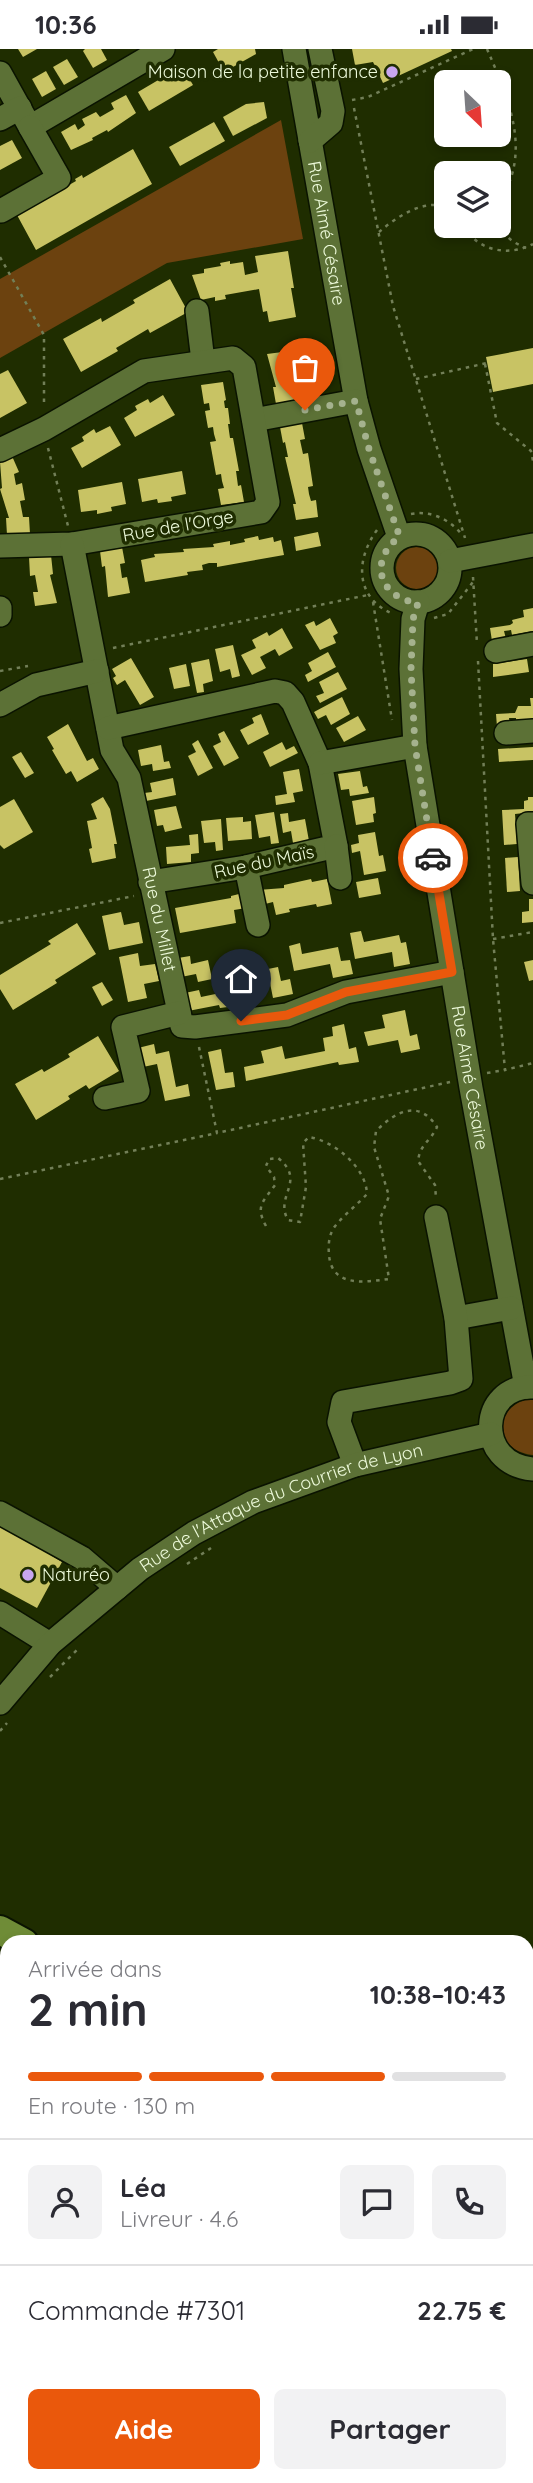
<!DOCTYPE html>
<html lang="fr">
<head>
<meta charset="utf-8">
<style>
  :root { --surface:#fff; --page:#f2f2f3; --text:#2b2b33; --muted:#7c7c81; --line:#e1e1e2; --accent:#ea580c }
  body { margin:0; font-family:Quicksand,sans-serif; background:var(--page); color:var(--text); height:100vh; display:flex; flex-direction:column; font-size:26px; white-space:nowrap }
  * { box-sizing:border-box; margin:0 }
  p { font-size:23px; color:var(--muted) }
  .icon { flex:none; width:38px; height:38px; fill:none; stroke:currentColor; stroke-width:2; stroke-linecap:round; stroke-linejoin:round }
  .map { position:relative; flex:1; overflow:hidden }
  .details { position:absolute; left:0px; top:1886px; width:534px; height:548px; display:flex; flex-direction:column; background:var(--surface); border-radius:21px 21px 0 0; box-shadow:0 4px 10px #0003 }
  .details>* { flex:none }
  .needle { width:46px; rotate:155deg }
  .fabs { position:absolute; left:434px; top:21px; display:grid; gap:14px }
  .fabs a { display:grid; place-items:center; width:77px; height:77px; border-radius:10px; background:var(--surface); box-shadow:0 4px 10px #0003; font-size:35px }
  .pin { position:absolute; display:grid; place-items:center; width:60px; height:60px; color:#fff; margin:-72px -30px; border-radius:50% 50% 50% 0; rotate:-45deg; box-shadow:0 0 7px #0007 }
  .pin .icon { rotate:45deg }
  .courier { position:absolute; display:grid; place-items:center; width:70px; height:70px; margin:-35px; border:5px solid #ea580c; border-radius:50%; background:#fff; color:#222; box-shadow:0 2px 9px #0007 }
  .summary em { font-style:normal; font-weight:800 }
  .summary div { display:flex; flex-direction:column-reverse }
  .summary { display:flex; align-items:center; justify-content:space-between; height:119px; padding:0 28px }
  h1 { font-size:46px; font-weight:800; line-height:52px }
  .bar { display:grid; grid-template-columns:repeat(4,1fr); gap:10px 7px; align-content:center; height:84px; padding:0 28px }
  .bar i { height:9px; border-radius:5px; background:var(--line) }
  .bar .on { background:var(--accent) }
  .bar p { grid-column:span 4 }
  .line { display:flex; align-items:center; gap:18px; padding:0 28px; border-top:2px solid var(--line) }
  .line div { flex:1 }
  .round { display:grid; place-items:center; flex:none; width:74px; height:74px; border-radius:10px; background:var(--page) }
  .button { display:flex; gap:14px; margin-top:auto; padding:14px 28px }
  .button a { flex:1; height:80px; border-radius:10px; background:var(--accent); color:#fff; font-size:28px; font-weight:800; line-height:80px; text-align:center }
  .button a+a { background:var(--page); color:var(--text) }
  .status { display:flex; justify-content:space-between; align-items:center; height:49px; padding:0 35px; background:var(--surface); direction:ltr }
  .status svg { height:19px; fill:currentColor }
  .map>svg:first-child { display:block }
  .green { fill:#6c420f }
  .forest { fill:#714202 }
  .building { fill:#c8c364 }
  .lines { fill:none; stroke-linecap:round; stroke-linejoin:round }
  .minor-casing { stroke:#0a1300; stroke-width:26 }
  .major-casing { stroke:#0a1300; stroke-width:32 }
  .path { stroke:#727f57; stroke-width:2.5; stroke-dasharray:3.5 5; stroke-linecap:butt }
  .minor { stroke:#5c7136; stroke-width:23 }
  .major { stroke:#6f8c37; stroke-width:28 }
  .done { stroke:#a5b28e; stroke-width:7; stroke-dasharray:0 12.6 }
  .route { stroke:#ea580c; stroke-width:9 }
  .poi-dot { fill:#c8a6ef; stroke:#1f2d00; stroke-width:2.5 }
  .labels { text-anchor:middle; stroke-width:7; stroke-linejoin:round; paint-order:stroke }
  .poi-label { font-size:18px; fill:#edfada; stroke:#1f2d00; text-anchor:end }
  .street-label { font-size:18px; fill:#edfada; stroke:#1f2d00 }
</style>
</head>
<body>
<div class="status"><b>10:36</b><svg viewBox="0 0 49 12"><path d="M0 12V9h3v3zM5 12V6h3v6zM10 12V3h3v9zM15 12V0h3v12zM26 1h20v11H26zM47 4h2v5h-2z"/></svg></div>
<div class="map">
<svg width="533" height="2434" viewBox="0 0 533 2434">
  <rect width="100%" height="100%" fill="#1f2d00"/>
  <g class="green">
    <path d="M281,71L303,190L167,214L0,309V230Z"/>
    <circle cx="417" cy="519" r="21"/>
    <path d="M528,1350H533V1406C495,1403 492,1359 528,1350Z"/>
  </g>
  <g class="forest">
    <path d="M0,2087H7V2246L0,2244Z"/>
    <path d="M527,2113L533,2116V2259L527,2258Z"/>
    <path d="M62,2427H185L205,2434H59Z"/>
  </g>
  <g class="building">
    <path d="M18,0H37L23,8Z"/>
    <path d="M85,0H101L107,11L93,19L83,2Z"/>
    <path d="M218,0H255L256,5L224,23L213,3Z"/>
    <path d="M352,0H451L452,2L383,34L373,13L355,16Z"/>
    <path d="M67,10L78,28L64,36L53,18Z"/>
    <path d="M182,17L193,36L149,62L138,43Z"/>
    <path d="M46,22L56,40L42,48L32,30Z"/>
    <path d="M126,46L136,64L108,83L107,81L92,89L93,91L71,101L61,83L75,75L78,81L85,76L82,70L96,63L100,68L114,60L111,54Z"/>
    <path d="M264,53L267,69L233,87L223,68L246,55Z"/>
    <path d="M214,73L225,92L180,117L169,98Z"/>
    <path d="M12,91L22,109L0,121V97Z"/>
    <path d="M133,100L152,135L36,201L17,166L76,132L75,130L82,126L83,129Z"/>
    <path d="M288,202L294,239H291L296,268L269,273L267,262L263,263L259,240L225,246L226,250L215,252V248L201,251L192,226L204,224V220L221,217L220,214L230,212V215L243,213L245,226L258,223L255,207Z"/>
    <path d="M170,230L188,263L150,284L148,280L116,299L118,302L81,323L63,290L101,269L102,273L135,254L133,251Z"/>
    <path d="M533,299V335L493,343L486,308Z"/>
    <path d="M290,302L293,321H288L289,328L291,335H296L299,351L276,355L273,338H276L267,305Z"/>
    <path d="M8,321L27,354L0,369V325Z"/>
    <path d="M223,333L226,351L224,352L225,359H228L230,375H228L230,389H233L239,422H236L238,437L241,436L244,453L221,456L218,440L224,439L222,432L221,425L216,426L210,393L216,392L214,385L213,378L208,379L205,362L210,361L209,354L204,355L201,336Z"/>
    <path d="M163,346L175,366L135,388L124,369L137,361L135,357L148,350L150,354Z"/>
    <path d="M302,374L305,390L300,391L303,405L308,404L313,437L308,438L309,445L311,452L316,451L318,468L296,471L293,455H296L285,408H288L285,393L283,394L280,378Z"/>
    <path d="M110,377L121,396L82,419L71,399L84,392L82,388L94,380L96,384Z"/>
    <path d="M12,407L19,423L14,425L16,436L22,434L25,451L20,452L23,468H29L30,485L7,486L6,469H9L0,440L2,439L0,413Z"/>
    <path d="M182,422L186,445L171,448L172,452L158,454L157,450L142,453L138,430Z"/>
    <path d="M122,433L126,455L111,458L112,462L97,465V461L81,463L78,441Z"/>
    <path d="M318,483L321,497L296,502L294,488Z"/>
    <path d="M258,487L259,491L273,488L274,493L281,491L284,506L217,518V514H209L202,516L203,521L187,523L188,526L145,533L141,511L155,508L154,505L184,503L183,500L214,498L213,495L230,492V496L245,493L244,490Z"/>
    <path d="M122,498L125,514L120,515L122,529L127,528L130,544L108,548L105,517L102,518L100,502Z"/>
    <path d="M51,506L53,525L50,526L57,554L35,557L33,543H38L35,526L30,527L29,508Z"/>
    <path d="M533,559V582L512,586L511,581L504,582L506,590L492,592L490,579L510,576L513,574L512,571L524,568L523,561Z"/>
    <path d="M330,569L338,584L333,587L336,594L320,601L305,576L314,572L316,577Z"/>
    <path d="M282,579L293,599L279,607L275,600L260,608L266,619L252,626L241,606L256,599L252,591L267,583L269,587Z"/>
    <path d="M233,596L240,627L232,629L230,620L220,623L215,600Z"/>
    <path d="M328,603L336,618L308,633L305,626L312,622L308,614Z"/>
    <path d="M131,609L154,648L140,656L125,631L117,636L113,629L116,627L112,620Z"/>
    <path d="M209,610L213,632L203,635L204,643L197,644L191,614Z"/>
    <path d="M527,610L529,623L493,628V615Z"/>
    <path d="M186,615L190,637L174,640L169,619Z"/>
    <path d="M338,623L347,640L320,654L316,647L324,644L319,633Z"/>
    <path d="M342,648L350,665L331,676L326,666L318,670L314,663Z"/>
    <path d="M530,649H533V671L516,672V669H509L510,677L497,678L496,665L515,664L518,657H531Z"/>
    <path d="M261,665L269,685L248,696L240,681L254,674L252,669Z"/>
    <path d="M358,667L366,681L344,693L336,679Z"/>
    <path d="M68,675L87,712L93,709L99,720L77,733L71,722L66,725L52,701L54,700L47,688Z"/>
    <path d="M224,682L239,709L224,717L213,697L221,693L218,685Z"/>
    <path d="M198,691L213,719L198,727L188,707L196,703L192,695Z"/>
    <path d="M282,693L286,701L294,697L298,704L270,718L263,703Z"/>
    <path d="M161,696L164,713L169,712L171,719L153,722L152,715L141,717L138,701Z"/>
    <path d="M533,698V711L499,713L498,700Z"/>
    <path d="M21,703L34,724L25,729L12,708Z"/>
    <path d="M299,720L303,742L293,744L295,753L276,756L275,747L287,745L283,723Z"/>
    <path d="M360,722L363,738L367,737L369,744L350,747L349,740L341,741L338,725Z"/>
    <path d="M173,729L176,746L146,752L144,744L152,743L150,734Z"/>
    <path d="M103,748L110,760L117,795H114L116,809L92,814L89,800L92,799L87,772L97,770L91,755Z"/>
    <path d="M374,748L376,764L373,765L374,773L356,776L352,752Z"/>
    <path d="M528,748H533V763L515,765L517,795L504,796L502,761L524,760V752L528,751Z"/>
    <path d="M14,750L33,783L4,800L0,796V758Z"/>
    <path d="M176,757L182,779L165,783L163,776L157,777L154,761Z"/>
    <path d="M274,763L279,794L271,795L270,787L259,789L255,766Z"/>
    <path d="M288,764L289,773L305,770L309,792L293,794L291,782L283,784L280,765Z"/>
    <path d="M243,768V773L251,772L252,790L228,792L226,769Z"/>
    <path d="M221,770L223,801L216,802L215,793L204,794L201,772Z"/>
    <path d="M375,783L379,807L383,806L386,822L364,826L360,802L352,804L351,796L359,794L358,786Z"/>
    <path d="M198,785L199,804L191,805V813L167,815L166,798L190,796L189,786Z"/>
    <path d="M518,808L520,842L507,843L505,809Z"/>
    <path d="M378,829L381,845L359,849L356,833Z"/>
    <path d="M311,830L312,833L327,830L332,855L317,858L316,855L289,860L290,863L276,866L273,853L261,856L258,841L284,839V836Z"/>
    <path d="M243,844L246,859L234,861L236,874L180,884L175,859L231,849V847Z"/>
    <path d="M529,850H533V873L522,874V863L529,862Z"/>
    <path d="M121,863L124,876L139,873L143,894L109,901L102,867Z"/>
    <path d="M77,874L96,905L55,931L57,934L13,961L0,940V926L51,895L48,892Z"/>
    <path d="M361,882L364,893L399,886L401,894L406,893L410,915L394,918L392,903L355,910L350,884Z"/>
    <path d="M300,894L302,905L338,898L341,912L350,911L353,925L333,929L330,915L294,922L289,897Z"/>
    <path d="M138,904L140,917L155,915L159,932L144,935L147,949L128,953L119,908Z"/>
    <path d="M190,907L191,915L208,911L212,930L198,933L196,925L181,928L178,909Z"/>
    <path d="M533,911V931L529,932L524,913Z"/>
    <path d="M240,914L242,925L278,918L281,932L290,930L293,945L273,949L270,934L234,942L229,916Z"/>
    <path d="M102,933L113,951L102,957L92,938Z"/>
    <path d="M199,941L201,948L225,943L228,958L220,959L219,956L188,962L185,944Z"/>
    <path d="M405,961L410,987L417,985L420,1000L401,1004L398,991L368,997L364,983L385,979L382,966Z"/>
    <path d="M344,975L349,1000L356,998L359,1013L339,1016L338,1013L246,1032L244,1018L264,1014L261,1002L282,997L285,1010L325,1002L323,989L333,987L332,978Z"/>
    <path d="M98,987L119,1022L89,1040L86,1036L68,1047L70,1050L36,1071L15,1035L42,1020L44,1023L70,1008L68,1005Z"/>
    <path d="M154,995L156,1005L169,1002L176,1038L188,1035L190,1047L165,1052L157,1015L143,1018L138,999Z"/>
    <path d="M221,1000L225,1024L233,1023L235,1038L216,1041L208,1003Z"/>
    <path d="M0,1475L62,1513L37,1559L0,1539Z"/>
  </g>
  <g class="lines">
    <defs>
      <g id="minor">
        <path id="s1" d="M294,0L356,352L369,400L399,488"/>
        <path d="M0,24L30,78L163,0"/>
        <path d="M0,70L20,59"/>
        <path d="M310,92L331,74L333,62L320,0"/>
        <path d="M1,162L59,129L30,78"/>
        <path d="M197,262L203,312"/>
        <path d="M254,371L356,352"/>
        <path d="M0,401L44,380L144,322L233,309L244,318L268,453L261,463L72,495L0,497"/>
        <circle cx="416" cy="519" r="34"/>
        <path id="s2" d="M72,495L112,701L129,729L182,977L195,978L287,966L346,943L452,923"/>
        <path d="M450,512L533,496"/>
        <path id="s3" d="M418,553L413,570L411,620L415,697L471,1039L526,1338"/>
        <path d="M0,559V566"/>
        <path d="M496,602L533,595"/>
        <path d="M0,656L36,636L97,622"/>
        <path d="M108,679L275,642L285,644L293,653L320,714L336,797L246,818L150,833"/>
        <path d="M506,684L533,682"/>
        <path d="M320,714L415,697"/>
        <path d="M533,775H528L533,834"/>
        <path d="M336,797L340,829"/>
        <path d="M246,818L258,876"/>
        <path d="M105,1049L138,1042L123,978L179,964"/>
        <path d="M456,1269L511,1259"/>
        <path d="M533,1338C479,1336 474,1415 533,1420"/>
        <path d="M355,1416L339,1373L343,1353L450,1334L461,1330L456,1269L436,1168"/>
        <path d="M0,1464L82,1509L117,1539"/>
        <path d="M0,1564L50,1595"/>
        <path id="s4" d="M0,1654L50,1595L140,1520L194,1484L253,1453L355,1416L491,1385"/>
      </g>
      <g id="major">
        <path d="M0,1881L24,1894"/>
        <path d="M527,2153L533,2156"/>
      </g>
    </defs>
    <use href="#minor" class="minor-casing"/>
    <use href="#major" class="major-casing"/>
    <g class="path">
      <path d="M487,0C508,48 533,104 499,152"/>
      <path d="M352,51L368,48L473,0"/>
      <path d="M354,59L393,257L465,489"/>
      <path d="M499,165L500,150"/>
      <path d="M499,166C501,185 509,192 526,199"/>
      <path d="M464,177C477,202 509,208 533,195"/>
      <path d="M379,183C397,168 422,150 446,158"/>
      <path d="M0,208L44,286V357"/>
      <path d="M485,315L497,374L531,402L533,412"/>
      <path d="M416,330L487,314"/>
      <path d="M48,399L68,477"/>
      <path d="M411,465C431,461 451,471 463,487"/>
      <path d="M377,481C355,511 355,549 393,565"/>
      <path d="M473,528L477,595"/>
      <path d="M373,553L392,671"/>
      <path d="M434,569L448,565L473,533"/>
      <path d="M113,599L368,546"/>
      <path d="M478,612L493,890L505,1021L533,1014"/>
      <path d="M0,622L28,617"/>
      <path d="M0,874L134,847"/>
      <path d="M493,890L533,883"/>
      <path d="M199,998L217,1084L450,1033"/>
      <path d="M487,1024L505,1021"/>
      <path d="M0,1130L217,1084"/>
      <path d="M266,1177C255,1157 263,1153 275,1136L274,1128L266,1117L269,1110L278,1109C307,1132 274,1147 288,1171L300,1173L306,1138L303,1094L309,1088C334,1092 366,1118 367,1145C358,1155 345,1165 336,1176C329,1184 328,1195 329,1206C332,1239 365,1233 389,1230L380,1170L389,1147L374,1098L376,1082C396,1062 419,1050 437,1078C430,1093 420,1095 418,1112L435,1136L436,1149"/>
      <path d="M187,1515L211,1499"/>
      <path d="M50,1628L80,1598"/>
      <path d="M0,1682L7,1674"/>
    </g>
    <use href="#minor" class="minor"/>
    <use href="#major" class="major"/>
  </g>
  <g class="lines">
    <path class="done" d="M305,361L356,352L369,400L398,483L399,488C368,512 379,549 418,554L413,570L411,620L415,697L433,809"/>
    <path class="route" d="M241,972L287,966L346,943L452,923L433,809"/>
  </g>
  <g class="poi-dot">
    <circle cx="392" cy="23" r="7"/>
    <circle cx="28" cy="1526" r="7"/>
  </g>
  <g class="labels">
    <g class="poi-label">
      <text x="378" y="29">Maison de la petite enfance</text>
      <text x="42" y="1532" text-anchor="start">Naturéo</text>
    </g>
    <g class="street-label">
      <text dy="6" stroke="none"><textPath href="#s1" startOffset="187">Rue Aimé Césaire</textPath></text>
      <text transform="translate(178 477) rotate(-10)" y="6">Rue de l'Orge</text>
      <text transform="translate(264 813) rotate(-12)" y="6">Rue du Maïs</text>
      <text dy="6" stroke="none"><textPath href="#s2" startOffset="387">Rue du Millet</textPath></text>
      <text dy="6" stroke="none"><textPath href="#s3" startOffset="481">Rue Aimé Césaire</textPath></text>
      <text dy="6" stroke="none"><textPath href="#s4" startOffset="350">Rue de l'Attaque du Courrier de Lyon</textPath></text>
    </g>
  </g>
</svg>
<div class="fabs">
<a><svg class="needle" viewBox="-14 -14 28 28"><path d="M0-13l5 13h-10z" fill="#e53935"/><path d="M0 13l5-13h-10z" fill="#7c7c81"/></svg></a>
<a><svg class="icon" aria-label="layers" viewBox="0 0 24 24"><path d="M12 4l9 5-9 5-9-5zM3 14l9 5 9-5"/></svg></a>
</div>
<div class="pin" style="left:305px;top:361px;background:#ea580c"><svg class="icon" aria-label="bag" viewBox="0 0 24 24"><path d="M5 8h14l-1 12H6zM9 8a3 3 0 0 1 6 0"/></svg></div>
<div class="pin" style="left:241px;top:972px;background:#1f2937"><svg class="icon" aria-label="home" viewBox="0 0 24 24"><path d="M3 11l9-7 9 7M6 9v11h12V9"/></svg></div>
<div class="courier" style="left:433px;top:809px"><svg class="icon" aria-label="car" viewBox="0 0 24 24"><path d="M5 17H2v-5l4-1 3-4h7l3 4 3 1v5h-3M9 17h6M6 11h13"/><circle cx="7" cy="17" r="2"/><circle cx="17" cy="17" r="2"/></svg></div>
<section class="details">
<div class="summary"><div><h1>2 min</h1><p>Arrivée dans</p></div><em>10:38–10:43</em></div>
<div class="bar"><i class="on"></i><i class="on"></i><i class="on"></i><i></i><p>En route · 130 m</p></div>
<div class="line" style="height:126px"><a class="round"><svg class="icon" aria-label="person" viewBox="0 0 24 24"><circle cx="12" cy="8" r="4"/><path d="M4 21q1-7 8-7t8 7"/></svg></a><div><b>Léa</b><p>Livreur · 4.6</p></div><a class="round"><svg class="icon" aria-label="chat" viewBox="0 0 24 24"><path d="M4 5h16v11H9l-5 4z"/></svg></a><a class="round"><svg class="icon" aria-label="phone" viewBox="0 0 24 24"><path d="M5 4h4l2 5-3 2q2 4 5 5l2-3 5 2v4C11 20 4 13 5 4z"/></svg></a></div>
<div class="line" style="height:91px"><div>Commande #7301</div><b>22.75 €</b></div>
<div class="button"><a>Aide</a><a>Partager</a></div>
</section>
</div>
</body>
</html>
